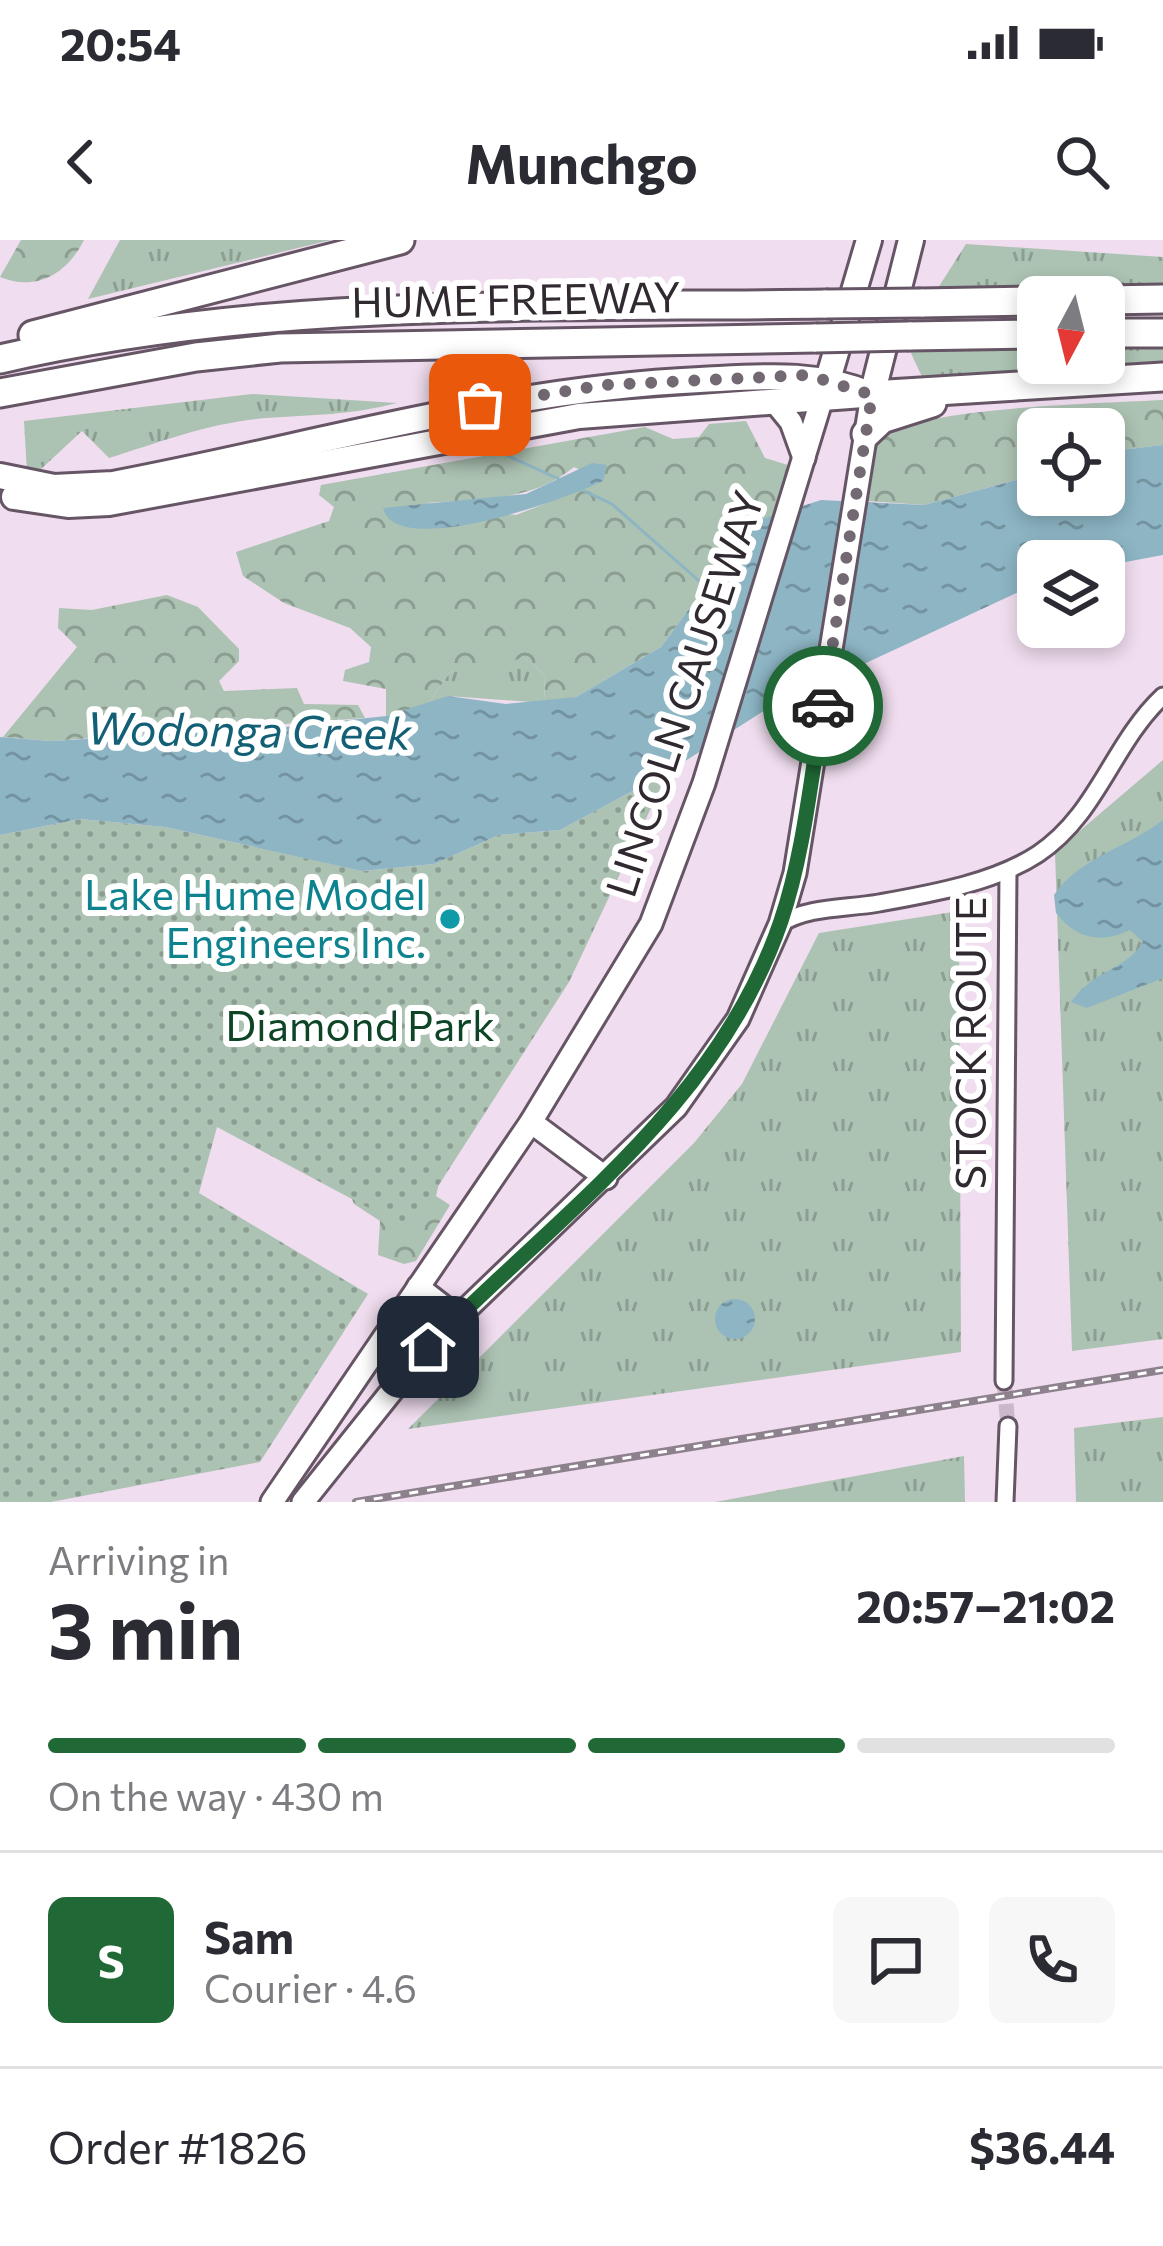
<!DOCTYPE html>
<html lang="en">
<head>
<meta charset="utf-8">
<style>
  :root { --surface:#fff; --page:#f7f7f7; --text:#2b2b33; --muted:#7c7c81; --line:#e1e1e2; --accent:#206835 }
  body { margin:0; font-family:Commissioner,sans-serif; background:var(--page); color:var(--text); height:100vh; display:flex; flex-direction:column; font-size:45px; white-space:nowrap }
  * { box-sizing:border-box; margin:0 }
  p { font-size:39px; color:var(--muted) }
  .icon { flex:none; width:66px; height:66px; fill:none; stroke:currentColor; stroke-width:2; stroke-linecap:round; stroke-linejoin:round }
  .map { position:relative; height:1262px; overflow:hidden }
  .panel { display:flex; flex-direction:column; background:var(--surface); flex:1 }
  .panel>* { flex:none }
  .needle { width:78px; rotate:187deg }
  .buttons { position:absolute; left:1017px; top:36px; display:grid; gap:24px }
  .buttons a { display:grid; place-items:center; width:108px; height:108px; border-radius:18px; background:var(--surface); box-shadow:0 6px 18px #0003; font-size:60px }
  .pin { position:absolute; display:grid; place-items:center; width:102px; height:102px; color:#fff; margin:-51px; border-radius:24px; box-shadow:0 6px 18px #0006 }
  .courier { position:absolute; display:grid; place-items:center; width:120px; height:120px; margin:-60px; border:9px solid #206835; border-radius:50%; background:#fff; color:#222; box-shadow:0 3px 15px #0007 }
  .summary em { font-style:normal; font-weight:700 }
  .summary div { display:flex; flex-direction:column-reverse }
  .summary { display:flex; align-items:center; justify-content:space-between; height:204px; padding:0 48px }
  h1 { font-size:78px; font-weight:700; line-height:90px }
  .bar { display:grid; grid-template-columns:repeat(4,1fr); gap:18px 12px; align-content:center; height:144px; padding:0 48px }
  .bar i { height:15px; border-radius:9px; background:var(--line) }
  .bar .active { background:var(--accent) }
  .bar p { grid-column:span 4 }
  .line { display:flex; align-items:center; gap:30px; padding:0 48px; border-top:3px solid var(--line) }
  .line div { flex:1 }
  .round { display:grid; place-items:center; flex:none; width:126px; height:126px; border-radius:18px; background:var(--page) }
  .status { display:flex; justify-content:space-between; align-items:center; height:84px; padding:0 60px; background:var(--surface); direction:ltr }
  .status svg { height:33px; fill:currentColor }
  header { display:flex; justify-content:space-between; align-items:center; height:156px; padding:0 48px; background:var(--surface); font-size:54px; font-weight:700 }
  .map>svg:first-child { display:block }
  .grass { fill:url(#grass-tufts) }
  .forest { fill:url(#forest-crowns); fill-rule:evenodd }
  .park { fill:url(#park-dots) }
  .water { fill:url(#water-ripples) }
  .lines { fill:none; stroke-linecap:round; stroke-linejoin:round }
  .stream { stroke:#8db5c4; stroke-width:3 }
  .street-tunnel { stroke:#cab9c9; stroke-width:15; stroke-dasharray:15 8; stroke-linecap:butt }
  .street-casing { stroke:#665665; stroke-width:21 }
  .secondary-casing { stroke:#665665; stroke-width:27 }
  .primary-casing { stroke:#665665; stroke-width:30 }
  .highway-casing { stroke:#665665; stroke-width:33 }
  .street { stroke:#fff; stroke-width:15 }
  .secondary { stroke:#fff; stroke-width:21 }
  .primary { stroke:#fff; stroke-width:24 }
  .highway { stroke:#fff; stroke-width:27 }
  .rail-casing { stroke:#8d818d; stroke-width:8 }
  .rail { stroke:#fff; stroke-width:3; stroke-dasharray:9; stroke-linecap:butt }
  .highway-bridge-casing { stroke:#665665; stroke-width:33; stroke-linecap:butt }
  .highway-bridge { stroke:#fff; stroke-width:27 }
  .done { stroke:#736973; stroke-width:12; stroke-dasharray:0 21.6 }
  .route { stroke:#206835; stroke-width:15 }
  .culture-dot { fill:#0f9aa8; stroke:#fff; stroke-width:4.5 }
  .labels { text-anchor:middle; stroke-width:12; stroke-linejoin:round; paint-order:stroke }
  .street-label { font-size:42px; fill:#302a30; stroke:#fff }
  .culture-label { font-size:42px; fill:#0d838f; stroke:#fff; text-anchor:end }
  .park-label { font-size:42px; fill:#0d4526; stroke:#fff }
  .water-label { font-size:45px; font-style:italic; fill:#136076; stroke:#fff }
</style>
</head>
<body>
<div class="status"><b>20:54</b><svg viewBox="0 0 49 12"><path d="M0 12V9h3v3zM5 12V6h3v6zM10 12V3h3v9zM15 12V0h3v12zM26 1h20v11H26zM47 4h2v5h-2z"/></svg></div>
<header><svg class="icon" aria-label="back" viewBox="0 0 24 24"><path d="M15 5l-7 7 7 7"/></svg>Munchgo<svg class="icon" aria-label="search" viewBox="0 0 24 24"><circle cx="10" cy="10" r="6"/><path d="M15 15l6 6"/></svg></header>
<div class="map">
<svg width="1163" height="1262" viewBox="0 0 1163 1262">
  <defs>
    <pattern id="grass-tufts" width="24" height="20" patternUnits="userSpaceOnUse" patternTransform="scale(3)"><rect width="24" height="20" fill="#acc2b2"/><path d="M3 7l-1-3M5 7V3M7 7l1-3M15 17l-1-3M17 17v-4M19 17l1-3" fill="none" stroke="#8c9e91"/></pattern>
    <pattern id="forest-crowns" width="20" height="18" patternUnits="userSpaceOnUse" patternTransform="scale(3)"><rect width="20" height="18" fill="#acc2b2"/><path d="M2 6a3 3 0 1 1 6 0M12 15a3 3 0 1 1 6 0" fill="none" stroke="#8c9e91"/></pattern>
    <pattern id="park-dots" width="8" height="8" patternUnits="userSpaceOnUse" patternTransform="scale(3)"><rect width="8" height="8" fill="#acc2b2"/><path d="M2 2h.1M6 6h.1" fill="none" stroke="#8c9e91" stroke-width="1.8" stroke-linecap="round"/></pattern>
    <pattern id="water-ripples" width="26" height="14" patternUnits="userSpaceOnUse" patternTransform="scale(3)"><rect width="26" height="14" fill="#8db5c4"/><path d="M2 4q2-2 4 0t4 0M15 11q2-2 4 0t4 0" fill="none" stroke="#7493a0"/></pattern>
  </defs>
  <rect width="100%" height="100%" fill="#f0ddef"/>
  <g class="grass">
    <path d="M120,0H331L88,59Z"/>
    <path d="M966,4L1163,17V45L938,48Z"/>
    <path d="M1163,108V126L924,141L910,111L1038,109V123H1104V109Z"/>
    <path d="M252,154L397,163C351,175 312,175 266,178C212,182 160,202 109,218L82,191L40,230L27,232L24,181Z"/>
    <path d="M505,418H525L544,434L545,463L448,456L427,466L450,432Z"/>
    <path d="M1163,520V1099L1072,1111L1055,612Z"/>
    <path d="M959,671L961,1112L408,1189L694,903L742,844L819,693Z"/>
    <path d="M1163,1177V1262H1076L1074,1188Z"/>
    <path d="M964,1216L965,1262H715Z"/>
  </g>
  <g class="forest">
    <path d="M21,0H84C67,34 36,52 0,37Z"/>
    <path d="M1163,160V205L1104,212V189H1038V234L924,265L867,261C869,236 867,209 889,194C926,167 1110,163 1163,160Z"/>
    <path d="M746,181L765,218L788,225L779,274L753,282L661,407L576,457L545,463L544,434L525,418L450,432L427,466L386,476V449L343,441L345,430L369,422L371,407L350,388L284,363L243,336L236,312L329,281L334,267L319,255L321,245L645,187L673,199L699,197L709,184ZM574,227L603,241L516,275L426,263C478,259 532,262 574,227Z"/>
    <path d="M167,355L198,367L239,409V421L219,441L224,451L297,448L304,464L358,465L365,478L51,501L3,497L77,407L58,388L59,368L92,370Z"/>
    <path d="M441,933L436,956L450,965L416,1021L404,1024L378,1015L380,981L354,964L349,952Z"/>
  </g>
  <path class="park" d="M668,532L569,742L410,990L217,887L199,953L368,1054L260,1222L51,1262H0V595L80,579L165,587L363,631L434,624L499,595L560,590Z"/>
  <g class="water">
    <path d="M1163,205V315L1104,326V321H1038V343L765,470L668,532L560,590L499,595L434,624L362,631L165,587L80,579L0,595V497L51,501L286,487L386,476L448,456L506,464L576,457L661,407L753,282L821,260L924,265L1038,234V255H1104V212Z"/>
    <path d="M592,223L607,225L603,241C569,258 396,321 383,268L526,254Z"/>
    <path d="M1163,580V738L1087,768L1071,762C1096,728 1125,731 1143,702L1130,690C1101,704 1076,699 1056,673L1054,655C1080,617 1127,608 1163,580Z"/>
    <circle cx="735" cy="1079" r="20"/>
  </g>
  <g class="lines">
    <g class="stream">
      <path d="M506,215L559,239"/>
      <path d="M584,251L612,264L707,348"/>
    </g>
    <path class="street-tunnel" d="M1004,1141L1008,1186"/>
    <defs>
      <g id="street">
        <path d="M780,684C809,666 845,669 879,663C929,654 994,643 1038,614C1098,574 1112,504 1163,456"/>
        <path d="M1004,1141L1008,631"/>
        <path d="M1005,1262L1008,1186"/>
      </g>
      <g id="secondary">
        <path d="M774,161L791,182L804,218"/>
        <path d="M531,882L606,938"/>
        <path d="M418,1047L457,1077"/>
        <path d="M272,1262L531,882L651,684L704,543L822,158"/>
        <path d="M303,1262L427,1107L676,867L738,779L780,684L795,633L872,155"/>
      </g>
      <g id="primary">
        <path d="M824,153L869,0"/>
        <path d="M872,155L911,0"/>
        <path d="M0,236L54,247L113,244C309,207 500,149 700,140C762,137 814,131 872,155"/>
        <path d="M14,257L68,265L109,263L579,176L863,155"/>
      </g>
      <g id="highway">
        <path d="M1104,60L1163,59"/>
        <path d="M921,63L1038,61"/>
        <path d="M1104,93H1163"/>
        <path d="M33,95L400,0"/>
        <path d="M909,96L1038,94"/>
        <path d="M0,119C271,56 550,68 826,64"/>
        <path d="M0,153L196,117L280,108L816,98"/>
        <path d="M872,155L1163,137"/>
        <path d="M866,194L882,179L932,163"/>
      </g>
    </defs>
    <use href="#street" class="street-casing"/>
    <use href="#secondary" class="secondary-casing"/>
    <use href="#primary" class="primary-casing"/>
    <use href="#highway" class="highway-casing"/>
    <use href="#street" class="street"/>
    <use href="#secondary" class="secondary"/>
    <use href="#primary" class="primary"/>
    <use href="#highway" class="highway"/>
    <defs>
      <path id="rail" d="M356,1262L1163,1130"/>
    </defs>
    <use href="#rail" class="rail-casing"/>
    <use href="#rail" class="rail"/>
    <defs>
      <g id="highway-bridge">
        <path d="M826,64L921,63"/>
        <path d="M816,98L909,96"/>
      </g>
    </defs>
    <use href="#highway-bridge" class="highway-bridge-casing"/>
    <use href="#highway-bridge" class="highway-bridge"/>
  </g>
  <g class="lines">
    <path class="done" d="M480,165L604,145L808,135L872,155L823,466"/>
    <path class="route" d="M428,1107C558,975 719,864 781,681C804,613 811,537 823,466"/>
  </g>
  <circle class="culture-dot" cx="450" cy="679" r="12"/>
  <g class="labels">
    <g class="street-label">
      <text transform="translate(516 60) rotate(-1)" y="15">HUME FREEWAY</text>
      <text transform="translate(685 454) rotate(-72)" y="15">LINCOLN CAUSEWAY</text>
      <text transform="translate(971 803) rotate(-90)" y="15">STOCK ROUTE</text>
    </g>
    <g class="culture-label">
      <text x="426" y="670">Lake Hume Model<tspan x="426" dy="48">Engineers Inc.</tspan></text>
    </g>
    <g class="park-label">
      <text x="360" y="801">Diamond Park</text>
    </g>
    <g class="water-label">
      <text transform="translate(249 491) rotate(1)" y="16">Wodonga Creek</text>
    </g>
  </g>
</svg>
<div class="buttons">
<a><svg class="needle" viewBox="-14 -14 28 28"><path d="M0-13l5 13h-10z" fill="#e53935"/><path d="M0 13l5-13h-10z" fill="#7c7c81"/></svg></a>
<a><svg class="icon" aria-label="locate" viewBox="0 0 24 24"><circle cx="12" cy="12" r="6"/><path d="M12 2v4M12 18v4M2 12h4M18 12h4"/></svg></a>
<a><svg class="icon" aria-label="layers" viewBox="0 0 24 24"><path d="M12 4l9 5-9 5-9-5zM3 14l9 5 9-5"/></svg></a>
</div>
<div class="pin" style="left:480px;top:165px;background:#ea580c"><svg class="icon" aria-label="bag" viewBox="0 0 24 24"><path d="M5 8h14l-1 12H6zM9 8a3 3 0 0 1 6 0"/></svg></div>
<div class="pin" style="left:428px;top:1107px;background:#1f2937"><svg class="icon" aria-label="home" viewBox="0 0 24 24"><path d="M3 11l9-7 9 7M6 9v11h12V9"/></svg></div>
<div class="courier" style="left:823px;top:466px"><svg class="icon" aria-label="car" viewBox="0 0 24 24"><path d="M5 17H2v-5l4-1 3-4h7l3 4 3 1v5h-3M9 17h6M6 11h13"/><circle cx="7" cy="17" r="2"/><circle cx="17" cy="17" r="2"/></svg></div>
</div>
<section class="panel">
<div class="summary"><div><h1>3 min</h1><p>Arriving in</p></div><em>20:57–21:02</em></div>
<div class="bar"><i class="active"></i><i class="active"></i><i class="active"></i><i></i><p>On the way · 430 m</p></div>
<div class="line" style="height:216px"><b class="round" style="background:var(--accent);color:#fff">S</b><div><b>Sam</b><p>Courier · 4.6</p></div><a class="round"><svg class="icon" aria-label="chat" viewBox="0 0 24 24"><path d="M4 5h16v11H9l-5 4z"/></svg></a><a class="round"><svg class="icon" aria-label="phone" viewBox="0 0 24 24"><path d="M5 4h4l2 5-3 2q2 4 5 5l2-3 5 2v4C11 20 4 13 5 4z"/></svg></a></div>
<div class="line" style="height:156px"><div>Order #1826</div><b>$36.44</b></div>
</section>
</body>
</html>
